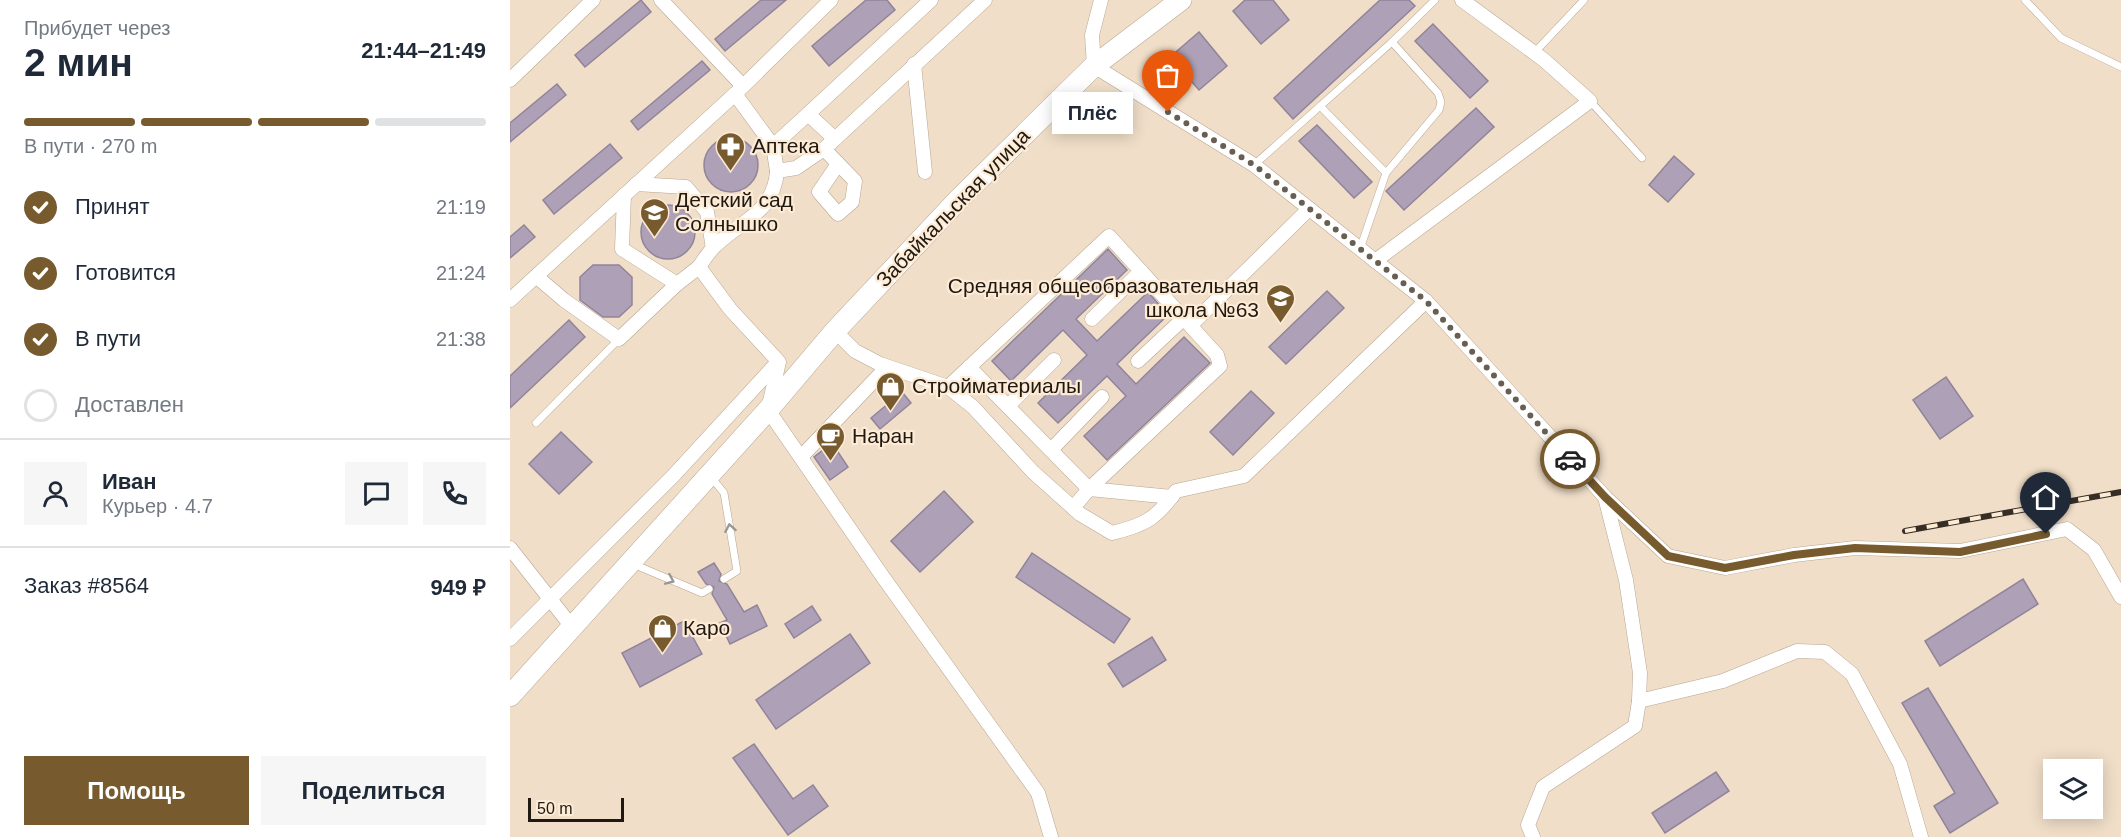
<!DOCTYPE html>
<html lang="ru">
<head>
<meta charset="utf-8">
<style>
  :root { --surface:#fff; --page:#f6f6f7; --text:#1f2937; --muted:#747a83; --line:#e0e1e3; --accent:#775b2e }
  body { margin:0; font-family:Helvetica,sans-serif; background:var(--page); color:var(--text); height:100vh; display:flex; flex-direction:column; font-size:22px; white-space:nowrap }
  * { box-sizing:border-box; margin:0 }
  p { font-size:20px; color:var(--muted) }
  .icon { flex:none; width:33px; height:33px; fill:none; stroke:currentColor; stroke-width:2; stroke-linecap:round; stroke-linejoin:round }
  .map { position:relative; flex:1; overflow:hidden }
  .drawer { display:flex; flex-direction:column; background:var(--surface); width:510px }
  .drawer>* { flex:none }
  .fabs { position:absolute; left:1533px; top:759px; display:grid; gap:12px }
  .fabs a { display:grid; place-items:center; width:60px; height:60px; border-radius:0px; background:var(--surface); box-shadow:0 3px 15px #0003; font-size:30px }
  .scale { position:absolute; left:18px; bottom:15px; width:96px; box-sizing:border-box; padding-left:6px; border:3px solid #1f1911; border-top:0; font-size:16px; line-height:21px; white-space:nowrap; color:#1f1911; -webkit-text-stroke:4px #fdebd5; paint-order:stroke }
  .pin { position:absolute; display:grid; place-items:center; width:51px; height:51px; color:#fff; margin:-62px -26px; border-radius:50% 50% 50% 0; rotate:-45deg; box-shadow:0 0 6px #0007 }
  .pin .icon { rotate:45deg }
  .courier { position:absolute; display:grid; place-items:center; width:60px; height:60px; margin:-30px; border:4px solid #775b2e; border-radius:50%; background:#fff; color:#222; box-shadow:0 2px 8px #0007 }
  .bubble { position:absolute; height:42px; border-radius:0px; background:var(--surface); box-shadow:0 3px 15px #0003; font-size:20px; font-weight:600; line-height:42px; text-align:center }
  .head em { font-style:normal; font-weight:600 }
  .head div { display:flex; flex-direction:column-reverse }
  .head { display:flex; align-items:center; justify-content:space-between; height:102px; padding:0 24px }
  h1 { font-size:39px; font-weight:600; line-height:45px }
  .bar { display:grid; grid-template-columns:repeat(4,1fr); gap:9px 6px; align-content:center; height:72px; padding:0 24px }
  .bar i { height:8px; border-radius:4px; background:var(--line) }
  .bar .on { background:var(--accent) }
  .bar p { grid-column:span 4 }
  .line { display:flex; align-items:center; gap:15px; padding:0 24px; border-top:2px solid var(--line) }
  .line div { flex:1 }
  .round { display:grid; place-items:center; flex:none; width:63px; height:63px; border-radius:0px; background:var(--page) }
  ol { padding:0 24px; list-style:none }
  li { display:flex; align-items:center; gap:18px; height:66px }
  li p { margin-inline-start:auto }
  li .icon { padding:6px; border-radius:50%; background:var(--accent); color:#fff; stroke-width:4 }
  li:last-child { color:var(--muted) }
  li i { width:33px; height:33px; border:3px solid var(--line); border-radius:50% }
  .cta { display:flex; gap:12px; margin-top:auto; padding:12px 24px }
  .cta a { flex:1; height:69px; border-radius:0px; background:var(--accent); color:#fff; font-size:24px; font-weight:600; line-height:69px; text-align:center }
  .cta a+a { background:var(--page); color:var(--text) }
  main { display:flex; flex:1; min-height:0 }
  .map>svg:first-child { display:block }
  .building { fill:#aea1b7; stroke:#91849a; stroke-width:1.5 }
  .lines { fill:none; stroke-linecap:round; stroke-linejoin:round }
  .service-casing { stroke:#b7a691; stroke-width:8 }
  .minor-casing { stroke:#b7a691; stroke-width:15 }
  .primary-casing { stroke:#b7a691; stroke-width:22 }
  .service { stroke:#fff; stroke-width:7 }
  .minor { stroke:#fff; stroke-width:14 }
  .primary { stroke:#fff; stroke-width:21 }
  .rail-casing { stroke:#362e25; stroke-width:6 }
  .rail { stroke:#fdebd5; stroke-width:4; stroke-dasharray:11; stroke-linecap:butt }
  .oneway { stroke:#9a9894 }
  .done { stroke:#685e51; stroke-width:6; stroke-dasharray:0 10.8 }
  .route { stroke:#775b2e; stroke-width:8 }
  .labels { text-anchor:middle; stroke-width:4.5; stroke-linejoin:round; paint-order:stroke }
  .poi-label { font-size:21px; fill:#1f1911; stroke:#fdebd5; text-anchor:start }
  .street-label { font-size:21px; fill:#1f1911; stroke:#fdebd5 }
</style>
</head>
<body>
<main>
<section class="drawer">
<div class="head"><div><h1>2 мин</h1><p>Прибудет через</p></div><em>21:44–21:49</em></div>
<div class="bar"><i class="on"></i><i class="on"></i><i class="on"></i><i></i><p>В пути · 270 m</p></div>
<ol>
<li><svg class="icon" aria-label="check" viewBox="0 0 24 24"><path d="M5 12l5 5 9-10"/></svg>Принят<p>21:19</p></li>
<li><svg class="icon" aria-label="check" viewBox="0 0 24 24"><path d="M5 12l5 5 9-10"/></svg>Готовится<p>21:24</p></li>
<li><svg class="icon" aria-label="check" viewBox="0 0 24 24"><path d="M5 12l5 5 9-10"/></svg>В пути<p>21:38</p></li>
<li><i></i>Доставлен</li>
</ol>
<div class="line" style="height:108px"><a class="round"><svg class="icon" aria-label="person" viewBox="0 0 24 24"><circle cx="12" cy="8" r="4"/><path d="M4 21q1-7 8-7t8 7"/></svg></a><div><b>Иван</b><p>Курьер · 4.7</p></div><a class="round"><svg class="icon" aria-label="chat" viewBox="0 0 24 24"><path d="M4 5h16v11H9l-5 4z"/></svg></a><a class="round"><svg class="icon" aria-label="phone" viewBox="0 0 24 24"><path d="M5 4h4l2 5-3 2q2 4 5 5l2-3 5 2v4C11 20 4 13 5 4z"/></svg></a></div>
<div class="line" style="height:78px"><div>Заказ #8564</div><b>949 ₽</b></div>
<div class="cta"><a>Помощь</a><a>Поделиться</a></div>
</section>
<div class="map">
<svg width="1611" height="837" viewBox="0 0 1611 837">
  <rect width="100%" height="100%" fill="#f0dec8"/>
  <g class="building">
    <path d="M131,0L141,12L75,67L65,55Z"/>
    <path d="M251,0H276L215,51L205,39Z"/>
    <path d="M356,0H377L385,10L319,66L302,46Z"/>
    <path d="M735,0H763L779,20L751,44L723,11Z"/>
    <path d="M870,0H899L905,6L783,119L764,98Z"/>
    <path d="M923,24L978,81L960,98L905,41Z"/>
    <path d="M689,32L717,66L689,90L660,57Z"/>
    <path d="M192,61L200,70L128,130L121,121Z"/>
    <path d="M47,84L56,95L0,142V123Z"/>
    <path d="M966,108L984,127L894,210L876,191Z"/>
    <path d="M807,125L862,182L844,198L789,141Z"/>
    <circle cx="221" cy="165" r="27"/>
    <path d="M100,144L112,158L44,214L33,200Z"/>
    <path d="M1164,156L1184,174L1158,202L1139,185Z"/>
    <circle cx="158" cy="232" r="27"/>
    <path d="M14,225L25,237L0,258V237Z"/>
    <path d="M598,249L617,270L566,319L587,341L638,292L658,315L607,364L626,384L674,337L700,363L597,460L574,436L616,396L597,376L548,423L528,403L577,355L553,330L501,381L482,361Z"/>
    <path d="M83,265H109L122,277V305L109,317H93L70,300V277Z"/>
    <path d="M817,291L834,308L776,364L759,347Z"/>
    <path d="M59,320L75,337L0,408V376Z"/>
    <path d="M1436,377L1463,416L1430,439L1403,400Z"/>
    <path d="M741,391L764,413L723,455L700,432Z"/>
    <path d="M392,392L401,403L370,429L361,418Z"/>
    <path d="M51,432L82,462L49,494L19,464Z"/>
    <path d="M322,443L338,467L320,480L304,457Z"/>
    <path d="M434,491L463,522L410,572L381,541Z"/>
    <path d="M522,553L620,619L604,643L506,577Z"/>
    <path d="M204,563L211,574L209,581L217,584L234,612L247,605L257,626L220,644L210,623L217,620L202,594L204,587L196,584L188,572Z"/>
    <path d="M1513,579L1528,604L1430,666L1415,641Z"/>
    <path d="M302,606L311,620L284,638L275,624Z"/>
    <path d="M174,621L192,654L130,687L112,653Z"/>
    <path d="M340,634L360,663L266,729L246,700Z"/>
    <path d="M642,637L656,660L613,687L598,664Z"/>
    <path d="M1418,688L1488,803L1440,833L1424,806L1445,793L1392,703Z"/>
    <path d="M244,744L283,799L303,785L318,806L278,835L223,758Z"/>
    <path d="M1206,772L1219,791L1155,833L1142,813Z"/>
  </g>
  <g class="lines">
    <defs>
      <g id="service">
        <path d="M1515,0L1551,38L1611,67"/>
        <path d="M1024,53L1074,0"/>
        <path d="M1080,101L1132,158"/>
        <path d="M810,106L876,173"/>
        <path d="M744,165L882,42"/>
        <path d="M850,249L876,173L929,110L931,102L928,93L882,42L925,0"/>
        <path d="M26,423L109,339"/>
        <path d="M201,477L214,493L227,571L214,579"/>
        <path d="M123,564L192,593L199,589"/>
      </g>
      <g id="minor">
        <path d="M151,0L233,86"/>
        <path d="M591,0L582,35L584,66L744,165L916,301L1095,497L1158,556L1215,568L1284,555L1345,548L1450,551L1557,529L1584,550L1611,597"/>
        <path d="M404,64L415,172"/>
        <path d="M0,80L83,0"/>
        <path d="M225,94L263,146L298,114L325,139"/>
        <path d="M298,114L421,0"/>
        <path d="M263,146L267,171L286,168L314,149"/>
        <path d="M328,164L309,192L328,214L342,202L345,181L314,149L475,0"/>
        <path d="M267,171C264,214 229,221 203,248C198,253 193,261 189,267L220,309L269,362L258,410L373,577L528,793L541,837"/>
        <path d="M126,184L176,187L197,212L203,248"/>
        <path d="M114,195L112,249L167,284L189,267"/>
        <path d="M865,261L1080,101L1034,60L952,0"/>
        <path d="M27,277L54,300L109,339L167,284"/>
        <path d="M0,300L225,94L321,0"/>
        <path d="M582,319L631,271"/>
        <path d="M681,325L799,209"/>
        <path d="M325,331L345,351L370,364L438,387L463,407L523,472L570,514L602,533C635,525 646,519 666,491L734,476L916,301"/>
        <path d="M628,361L674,318"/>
        <path d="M459,367L579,489L662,497"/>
        <path d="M438,387L599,236L707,355L710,366L579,489L563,508"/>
        <path d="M498,406L544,360"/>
        <path d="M541,450L592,397"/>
        <path d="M291,457L377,367"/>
        <path d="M1095,497L1116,580L1130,673L1129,701L1213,681L1287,651L1315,652L1342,674L1390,764L1411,837"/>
        <path d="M0,548L62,627"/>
        <path d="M0,639L164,475L267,363"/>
        <path d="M1023,837L1018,825L1033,787L1125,726L1129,701"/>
      </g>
      <path id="primary" d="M0,696L258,410L325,331L448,200L584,66L671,0"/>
    </defs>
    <use href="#service" class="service-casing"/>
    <use href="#minor" class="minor-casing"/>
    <use href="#primary" class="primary-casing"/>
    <use href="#service" class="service"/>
    <use href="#minor" class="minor"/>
    <use href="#primary" class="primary"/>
    <defs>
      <path id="rail" d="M1395,531L1611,492"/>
    </defs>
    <use href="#rail" class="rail-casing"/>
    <use href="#rail" class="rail"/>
  </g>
  <defs><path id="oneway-chevron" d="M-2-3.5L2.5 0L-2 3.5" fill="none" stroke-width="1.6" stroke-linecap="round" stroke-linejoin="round" transform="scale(1.5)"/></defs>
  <g class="oneway">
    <use href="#oneway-chevron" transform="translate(220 528) rotate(-100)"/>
    <use href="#oneway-chevron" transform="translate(160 580) rotate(23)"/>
  </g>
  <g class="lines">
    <path class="done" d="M658,112L744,165L916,301L1060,459"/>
    <path class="route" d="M1060,459L1095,497L1158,556L1215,568L1284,555L1345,548L1450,552L1536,534"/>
  </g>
  <defs>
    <symbol id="pharmacy-pin" viewBox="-11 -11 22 30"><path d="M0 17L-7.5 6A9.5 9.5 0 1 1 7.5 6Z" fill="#775b2e" stroke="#fdebd5"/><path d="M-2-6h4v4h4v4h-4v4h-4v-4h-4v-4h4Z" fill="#fff"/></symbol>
    <symbol id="school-pin" viewBox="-11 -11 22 30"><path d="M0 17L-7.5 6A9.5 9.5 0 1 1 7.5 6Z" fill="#775b2e" stroke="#fdebd5"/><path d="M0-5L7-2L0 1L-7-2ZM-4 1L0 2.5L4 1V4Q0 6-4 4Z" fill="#fff"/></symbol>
    <symbol id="shop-pin" viewBox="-11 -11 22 30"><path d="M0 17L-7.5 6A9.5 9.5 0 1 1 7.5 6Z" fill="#775b2e" stroke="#fdebd5"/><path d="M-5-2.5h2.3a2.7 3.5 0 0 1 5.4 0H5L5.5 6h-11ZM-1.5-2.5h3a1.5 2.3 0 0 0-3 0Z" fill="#fff"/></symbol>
    <symbol id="cafe-pin" viewBox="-11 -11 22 30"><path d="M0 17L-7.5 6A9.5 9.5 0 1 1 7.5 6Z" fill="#775b2e" stroke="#fdebd5"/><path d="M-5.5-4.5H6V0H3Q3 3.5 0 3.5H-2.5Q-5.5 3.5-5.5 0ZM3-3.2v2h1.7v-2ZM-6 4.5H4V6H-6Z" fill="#fff"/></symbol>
  </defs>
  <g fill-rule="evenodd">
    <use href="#pharmacy-pin" x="204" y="130" width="33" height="45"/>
    <use href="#school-pin" x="128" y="196" width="33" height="45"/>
    <use href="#school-pin" x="754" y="282" width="33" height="45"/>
    <use href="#shop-pin" x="364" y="370" width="33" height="45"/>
    <use href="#cafe-pin" x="304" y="420" width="33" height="45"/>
    <use href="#shop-pin" x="136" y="612" width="33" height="45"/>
  </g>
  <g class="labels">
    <g class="poi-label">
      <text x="242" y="153">Аптека</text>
      <text x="165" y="207">Детский сад<tspan x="165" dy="24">Солнышко</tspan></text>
      <text x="749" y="293" text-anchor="end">Средняя общеобразовательная<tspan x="749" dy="24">школа №63</tspan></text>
      <text x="402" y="393">Стройматериалы</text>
      <text x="342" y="443">Наран</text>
      <text x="173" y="635">Каро</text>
    </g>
    <g class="street-label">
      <text transform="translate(443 208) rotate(-46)" y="7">Забайкальская улица</text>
    </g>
  </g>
</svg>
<div class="fabs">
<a><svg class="icon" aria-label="layers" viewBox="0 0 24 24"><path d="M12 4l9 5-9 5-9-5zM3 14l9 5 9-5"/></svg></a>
</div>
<div class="scale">50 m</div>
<div class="pin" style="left:658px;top:112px;background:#ea580c"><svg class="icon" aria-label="bag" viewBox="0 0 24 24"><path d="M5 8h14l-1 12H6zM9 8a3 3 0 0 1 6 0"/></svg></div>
<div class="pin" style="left:1536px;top:534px;background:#1f2937"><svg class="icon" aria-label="home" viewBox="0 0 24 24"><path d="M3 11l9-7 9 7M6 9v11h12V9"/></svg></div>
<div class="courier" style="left:1060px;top:459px"><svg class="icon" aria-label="car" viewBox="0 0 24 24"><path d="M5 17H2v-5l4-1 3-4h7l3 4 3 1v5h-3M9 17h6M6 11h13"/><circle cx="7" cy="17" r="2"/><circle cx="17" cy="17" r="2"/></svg></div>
<div class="bubble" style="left:542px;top:92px;width:81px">Плёс</div>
</div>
</main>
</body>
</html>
